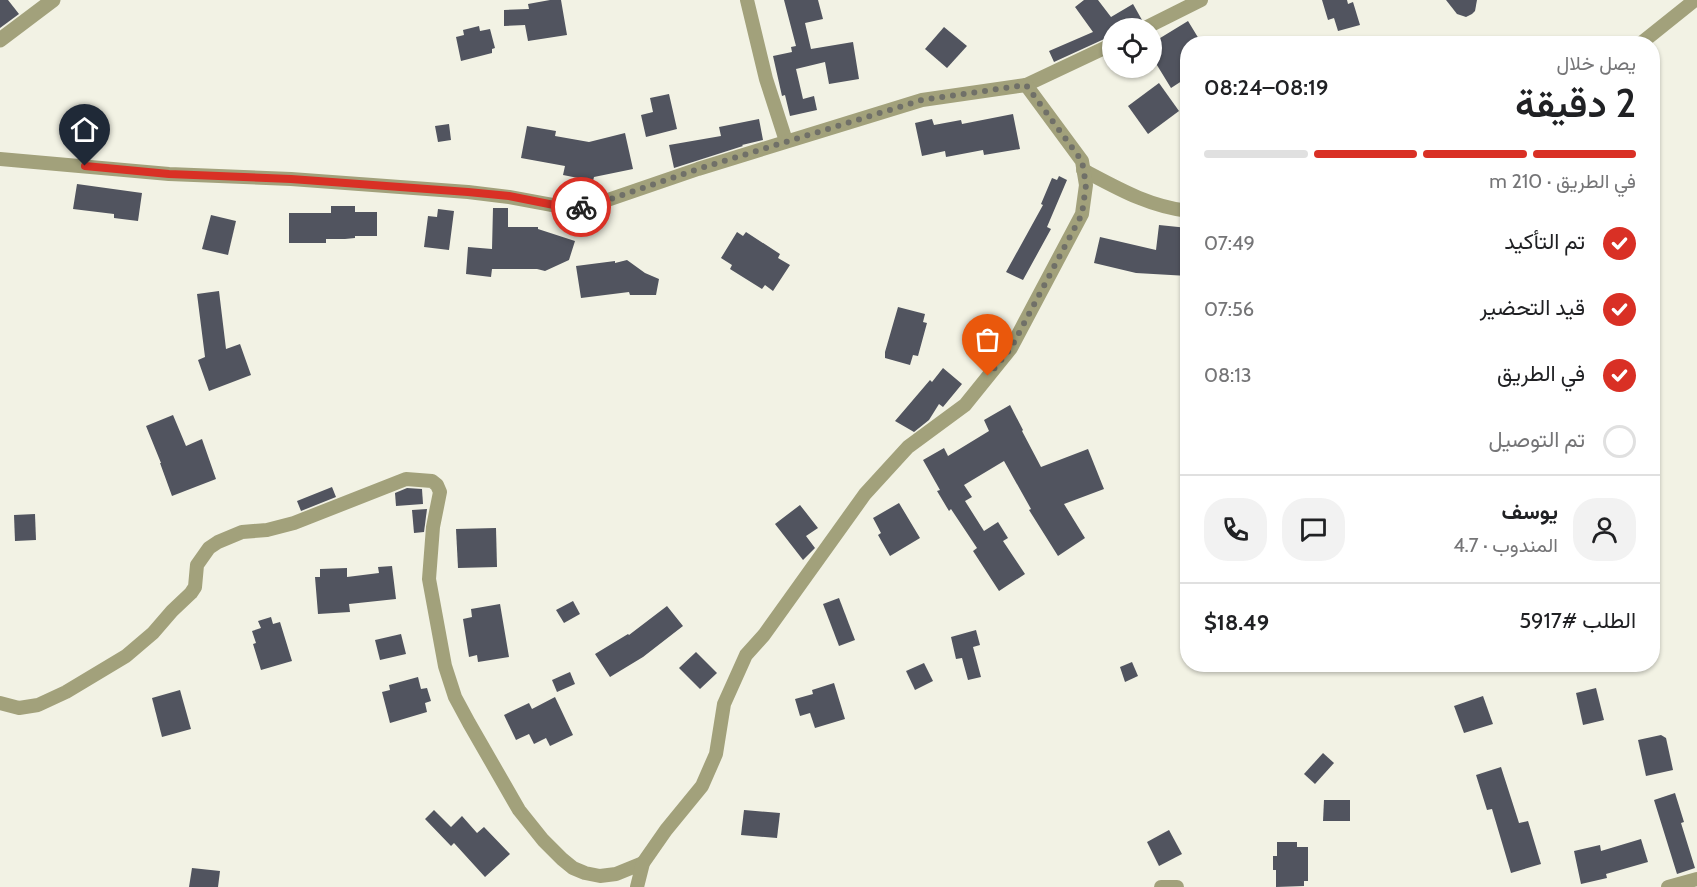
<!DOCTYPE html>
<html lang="ar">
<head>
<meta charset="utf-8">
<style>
  :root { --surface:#fff; --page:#f2f2f2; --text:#202124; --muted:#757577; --line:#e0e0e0; --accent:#d93025 }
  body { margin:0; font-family:Cabin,Vazirmatn,sans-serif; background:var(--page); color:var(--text); direction:rtl; height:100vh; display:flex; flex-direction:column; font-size:22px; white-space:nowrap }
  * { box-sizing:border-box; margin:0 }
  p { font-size:20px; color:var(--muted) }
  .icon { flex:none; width:33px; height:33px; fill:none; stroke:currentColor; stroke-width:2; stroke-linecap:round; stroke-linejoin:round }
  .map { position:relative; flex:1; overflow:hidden; direction:ltr }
  .side { position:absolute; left:1180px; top:36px; width:480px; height:636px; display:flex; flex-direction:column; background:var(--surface); border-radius:24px; box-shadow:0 2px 4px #0004; direction:rtl }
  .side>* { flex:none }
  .buttons { position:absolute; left:1102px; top:18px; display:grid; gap:12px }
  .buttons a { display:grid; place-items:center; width:60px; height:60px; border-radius:50%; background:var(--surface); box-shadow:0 2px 4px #0004; font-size:30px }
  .pin { position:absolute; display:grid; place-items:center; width:51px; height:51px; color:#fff; margin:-62px -26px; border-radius:50% 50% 50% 0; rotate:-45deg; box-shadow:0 0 6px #0007 }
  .pin .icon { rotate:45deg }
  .courier { position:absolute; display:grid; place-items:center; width:60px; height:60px; margin:-30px; border:4px solid #d93025; border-radius:50%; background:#fff; color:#222; box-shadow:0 2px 8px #0007 }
  .overview em { font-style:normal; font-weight:600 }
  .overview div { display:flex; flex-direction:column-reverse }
  .overview { display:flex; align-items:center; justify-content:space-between; height:102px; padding:0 24px }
  h1 { font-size:39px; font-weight:600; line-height:45px }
  .bar { display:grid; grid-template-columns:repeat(4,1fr); gap:9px 6px; align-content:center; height:72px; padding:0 24px }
  .bar i { height:8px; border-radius:4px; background:var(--line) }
  .bar .active { background:var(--accent) }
  .bar p { grid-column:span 4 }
  .line { display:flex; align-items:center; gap:15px; padding:0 24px; border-top:2px solid var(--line) }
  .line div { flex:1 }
  .round { display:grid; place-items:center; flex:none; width:63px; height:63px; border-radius:24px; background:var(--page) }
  ol { padding:0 24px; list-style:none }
  li { display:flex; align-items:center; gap:18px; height:66px }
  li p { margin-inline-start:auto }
  li .icon { padding:6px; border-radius:50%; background:var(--accent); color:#fff; stroke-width:4 }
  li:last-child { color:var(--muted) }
  li i { width:33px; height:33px; border:3px solid var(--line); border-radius:50% }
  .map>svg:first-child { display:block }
  .building { fill:#51545f }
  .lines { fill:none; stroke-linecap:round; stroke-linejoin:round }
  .minor { stroke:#a2a17b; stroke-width:14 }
  .tertiary { stroke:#a2a17b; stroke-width:15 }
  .done { stroke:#707068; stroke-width:6; stroke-dasharray:0 10.8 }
  .route { stroke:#d93025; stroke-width:8 }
</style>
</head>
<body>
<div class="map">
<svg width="1697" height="887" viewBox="0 0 1697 887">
  <rect width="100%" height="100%" fill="#f2f2e4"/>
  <g class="building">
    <path d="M0,0H8L19,14L0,28Z"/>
    <path d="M550,0H561L567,35L528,41L525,25L504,26V10L529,9L528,4Z"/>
    <path d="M784,0H818L823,19L805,23L811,49L853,42L859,79L829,84L825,62L796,69L803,99L814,96L817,110L790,116L785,95L782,96L773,56L792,52L791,47L796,46Z"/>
    <path d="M1084,0H1098L1111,17L1133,4L1142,20L1131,28H1113V35L1054,62L1049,51L1093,32L1075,7Z"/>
    <path d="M1322,0H1347L1348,4L1353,2L1360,25L1338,31L1334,18L1328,20Z"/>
    <path d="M1446,0H1477L1475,11L1472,14L1466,17L1457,14Z"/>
    <path d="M1188,21L1202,44H1188V77L1171,88L1152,57V43Z"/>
    <path d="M479,26L480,31L490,29L495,48L492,49V53L461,61L456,37L464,35L463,30Z"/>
    <path d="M944,27L967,46L947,68L925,49Z"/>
    <path d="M1159,83L1179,111L1148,134L1128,106Z"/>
    <path d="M669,94L677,129L646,137L641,115L653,112L650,98Z"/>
    <path d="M1013,114L1020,149L984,155L983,150L946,157L945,151L922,156L915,123L932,119L934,125L961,120L962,124Z"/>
    <path d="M759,119L763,140L742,145L743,146L674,168L669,145L721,136L719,127Z"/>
    <path d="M449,124L451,140L438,142L435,126Z"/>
    <path d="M527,126L556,131L555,136L589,142L625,133L633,169L594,177L593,181L563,175L565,166L521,158Z"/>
    <path d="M1059,176L1067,180L1047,227L1051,229L1023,280L1006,272L1043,205L1041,204L1052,178L1057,180Z"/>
    <path d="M77,184L142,193L138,221L114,218V214L73,209Z"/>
    <path d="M331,206H355V212H377V236H355V238L345,239H326V243H289V213H331Z"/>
    <path d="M493,208H508V227H538V229L575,241L569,260L545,271L537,269H492L491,277L466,274L468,247L492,249Z"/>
    <path d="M438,209L454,211L449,250L424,247L428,216L437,217Z"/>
    <path d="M211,215L236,221L228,255L202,249Z"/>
    <path d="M1159,225L1188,228V276L1136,273L1094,263L1100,237L1156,250Z"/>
    <path d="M737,232L743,236L746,232L780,254L778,258L790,265L773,291L765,285L762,289L730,269L732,265L721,258Z"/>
    <path d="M627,260L645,273L659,279L656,295H630L629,292L581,298L576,266L615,261V263Z"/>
    <path d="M219,291L226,349L240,344L251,375L209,391L198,360L205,357L197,294Z"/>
    <path d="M898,307L925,314L923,322L927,323L918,356L913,355L910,365L885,358V352Z"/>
    <path d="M943,368L962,384L943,407L939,404L929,420L914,432L895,421L930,380L932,382Z"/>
    <path d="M1010,405L1023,430L1022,431L1041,467L1088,449L1104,489L1064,504L1085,538L1058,556L1029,510L1031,509L1004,461L964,485L972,497L965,501L984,531L998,522L1008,538L1003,541L1025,574L999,591L973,551L977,548L951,509L949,511L937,491L940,490L923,460L944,448L948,456L989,431L984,420Z"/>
    <path d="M173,415L186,446L202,439L216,479L172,496L160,463H161L146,426Z"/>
    <path d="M332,487L336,497L301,511L297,501Z"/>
    <path d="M407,488L422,489L423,504L396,506L395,493Z"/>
    <path d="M899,503L920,538L890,556L878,535L881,533L873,518Z"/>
    <path d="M800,505L818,528L806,536L815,548L803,560L775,524Z"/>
    <path d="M427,509L424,532L414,533L412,510Z"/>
    <path d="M35,514L36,540L15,541L14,515Z"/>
    <path d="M496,528L497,567L458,568L456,529Z"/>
    <path d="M392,566L396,599L349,604L350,612L318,614L315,577H320V569L347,568V577L379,573L378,567Z"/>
    <path d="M839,598L855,640L839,646L823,604Z"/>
    <path d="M573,601L580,614L564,623L556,610Z"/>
    <path d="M500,604L509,657L478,662L477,655L469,657L463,619L472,617L471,609Z"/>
    <path d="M667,606L683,626L643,657L610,677L595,654L628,634L629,635Z"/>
    <path d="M271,617L273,624L280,622L292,661L261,670L253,644L256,643L252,631L261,628L258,621Z"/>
    <path d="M976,630L980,645L973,647L981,677L968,680L962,658L956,659L951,637Z"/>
    <path d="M401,634L406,654L380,660L375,640Z"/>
    <path d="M696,652L717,673L700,689L679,668Z"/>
    <path d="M1132,662L1138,676L1125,682L1120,667Z"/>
    <path d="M924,663L933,681L915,690L906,671Z"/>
    <path d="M570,672L575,684L557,692L552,680Z"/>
    <path d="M418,677L421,689L427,688L431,701L425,703L427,712L390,723L382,692L390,690L389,685Z"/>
    <path d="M834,683L845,719L815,728L810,713L800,716L795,699L813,694L812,690Z"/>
    <path d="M1596,688L1604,720L1583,725L1576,693Z"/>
    <path d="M180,690L191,729L162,737L152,698Z"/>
    <path d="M1483,696L1493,724L1464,733L1454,706Z"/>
    <path d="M555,697L573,735L550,746L546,738L534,744L529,734L516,740L504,715L529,703L532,709Z"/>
    <path d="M1661,735L1666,738L1673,770L1646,776L1638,740Z"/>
    <path d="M1323,753L1334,763L1315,784L1304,774Z"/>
    <path d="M1501,767L1519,823L1528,821L1541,864L1511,873L1492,809L1487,810L1476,775Z"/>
    <path d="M1675,793L1684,822L1681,823L1695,868L1677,874L1654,800Z"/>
    <path d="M1324,800H1350V821H1323Z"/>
    <path d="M434,810L451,827L462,816L477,833L484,827L510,854L485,877L454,843L451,846L425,819Z"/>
    <path d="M744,810L780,813L777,838L741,835Z"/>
    <path d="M1169,830L1182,854L1159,866L1147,842Z"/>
    <path d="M1641,839L1648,862L1606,874L1607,878L1581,884L1574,851L1600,845L1601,851Z"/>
    <path d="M1277,842H1297V847H1308V881H1304V886L1276,887V870H1273V856H1277Z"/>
    <path d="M192,868L220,871L218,887H189Z"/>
  </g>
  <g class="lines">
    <g class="minor">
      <path d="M747,0L766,79L786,141"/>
      <path d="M1145,28L1201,0"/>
      <path d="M1640,44L1695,0"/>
      <path d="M0,159L169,174L291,179L468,192L509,197L574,209L593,205L698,169L922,100L1026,85L1113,44"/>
      <path d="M1083,170C1119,189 1148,206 1188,211"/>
      <path d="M0,703L19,708L38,705L66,692L126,656L153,633L172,611L191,593L195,587L197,565L209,548L218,542L242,532L267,530L294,523L406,479L432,481L437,485L440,492L433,527L429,579L445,666L455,697L469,723L519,810L543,840L562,859L573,868L585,873L600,876L616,874L643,863"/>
      <path d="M637,887L643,863L666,830L702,786L716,754L724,704L746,655L764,635L865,494L908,447L965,405L1011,348L1082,214L1086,185L1082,161L1026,85"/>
      <path d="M1161,887H1177"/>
      <path d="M1668,887L1697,879"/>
    </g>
    <path class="tertiary" d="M0,40L53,0"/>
  </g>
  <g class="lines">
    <path class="done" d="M581,207L593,205L698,169L922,100L1026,85L1082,161L1086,185L1082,214L1011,348L988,376"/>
    <path class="route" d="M85,166L169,174L291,179L468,192L509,196L574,209L581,207"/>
  </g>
</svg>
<div class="buttons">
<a><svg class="icon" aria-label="locate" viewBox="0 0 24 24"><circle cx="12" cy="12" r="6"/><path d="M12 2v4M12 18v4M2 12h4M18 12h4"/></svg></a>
</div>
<div class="pin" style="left:988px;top:376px;background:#ea580c"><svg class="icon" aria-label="bag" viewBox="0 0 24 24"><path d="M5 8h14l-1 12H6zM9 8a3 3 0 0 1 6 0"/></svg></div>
<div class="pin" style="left:85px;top:166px;background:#1f2937"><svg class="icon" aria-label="home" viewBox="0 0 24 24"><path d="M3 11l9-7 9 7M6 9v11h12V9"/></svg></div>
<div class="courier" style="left:581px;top:207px"><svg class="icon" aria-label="bike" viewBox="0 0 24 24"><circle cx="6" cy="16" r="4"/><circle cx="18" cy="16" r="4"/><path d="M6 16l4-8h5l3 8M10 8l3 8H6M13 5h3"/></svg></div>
<section class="side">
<div class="overview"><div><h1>2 دقيقة</h1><p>يصل خلال</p></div><em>08:19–08:24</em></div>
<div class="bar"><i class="active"></i><i class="active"></i><i class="active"></i><i></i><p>في الطريق · 210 m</p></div>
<ol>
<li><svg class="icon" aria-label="check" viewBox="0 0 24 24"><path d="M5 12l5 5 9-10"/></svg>تم التأكيد<p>07:49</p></li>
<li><svg class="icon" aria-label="check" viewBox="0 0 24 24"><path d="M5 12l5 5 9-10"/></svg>قيد التحضير<p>07:56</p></li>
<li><svg class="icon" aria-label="check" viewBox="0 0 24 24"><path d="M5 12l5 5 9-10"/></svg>في الطريق<p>08:13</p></li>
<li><i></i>تم التوصيل</li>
</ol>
<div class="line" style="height:108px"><a class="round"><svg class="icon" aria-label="person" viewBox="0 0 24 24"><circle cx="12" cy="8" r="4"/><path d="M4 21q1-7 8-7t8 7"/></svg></a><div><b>يوسف</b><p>المندوب · 4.7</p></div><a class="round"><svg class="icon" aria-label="chat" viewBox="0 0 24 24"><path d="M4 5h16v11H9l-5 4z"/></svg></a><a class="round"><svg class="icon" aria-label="phone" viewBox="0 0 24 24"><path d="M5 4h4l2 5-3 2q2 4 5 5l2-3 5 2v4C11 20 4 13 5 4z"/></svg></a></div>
<div class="line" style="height:78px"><div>الطلب #5917</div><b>$18.49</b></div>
</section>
</div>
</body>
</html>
